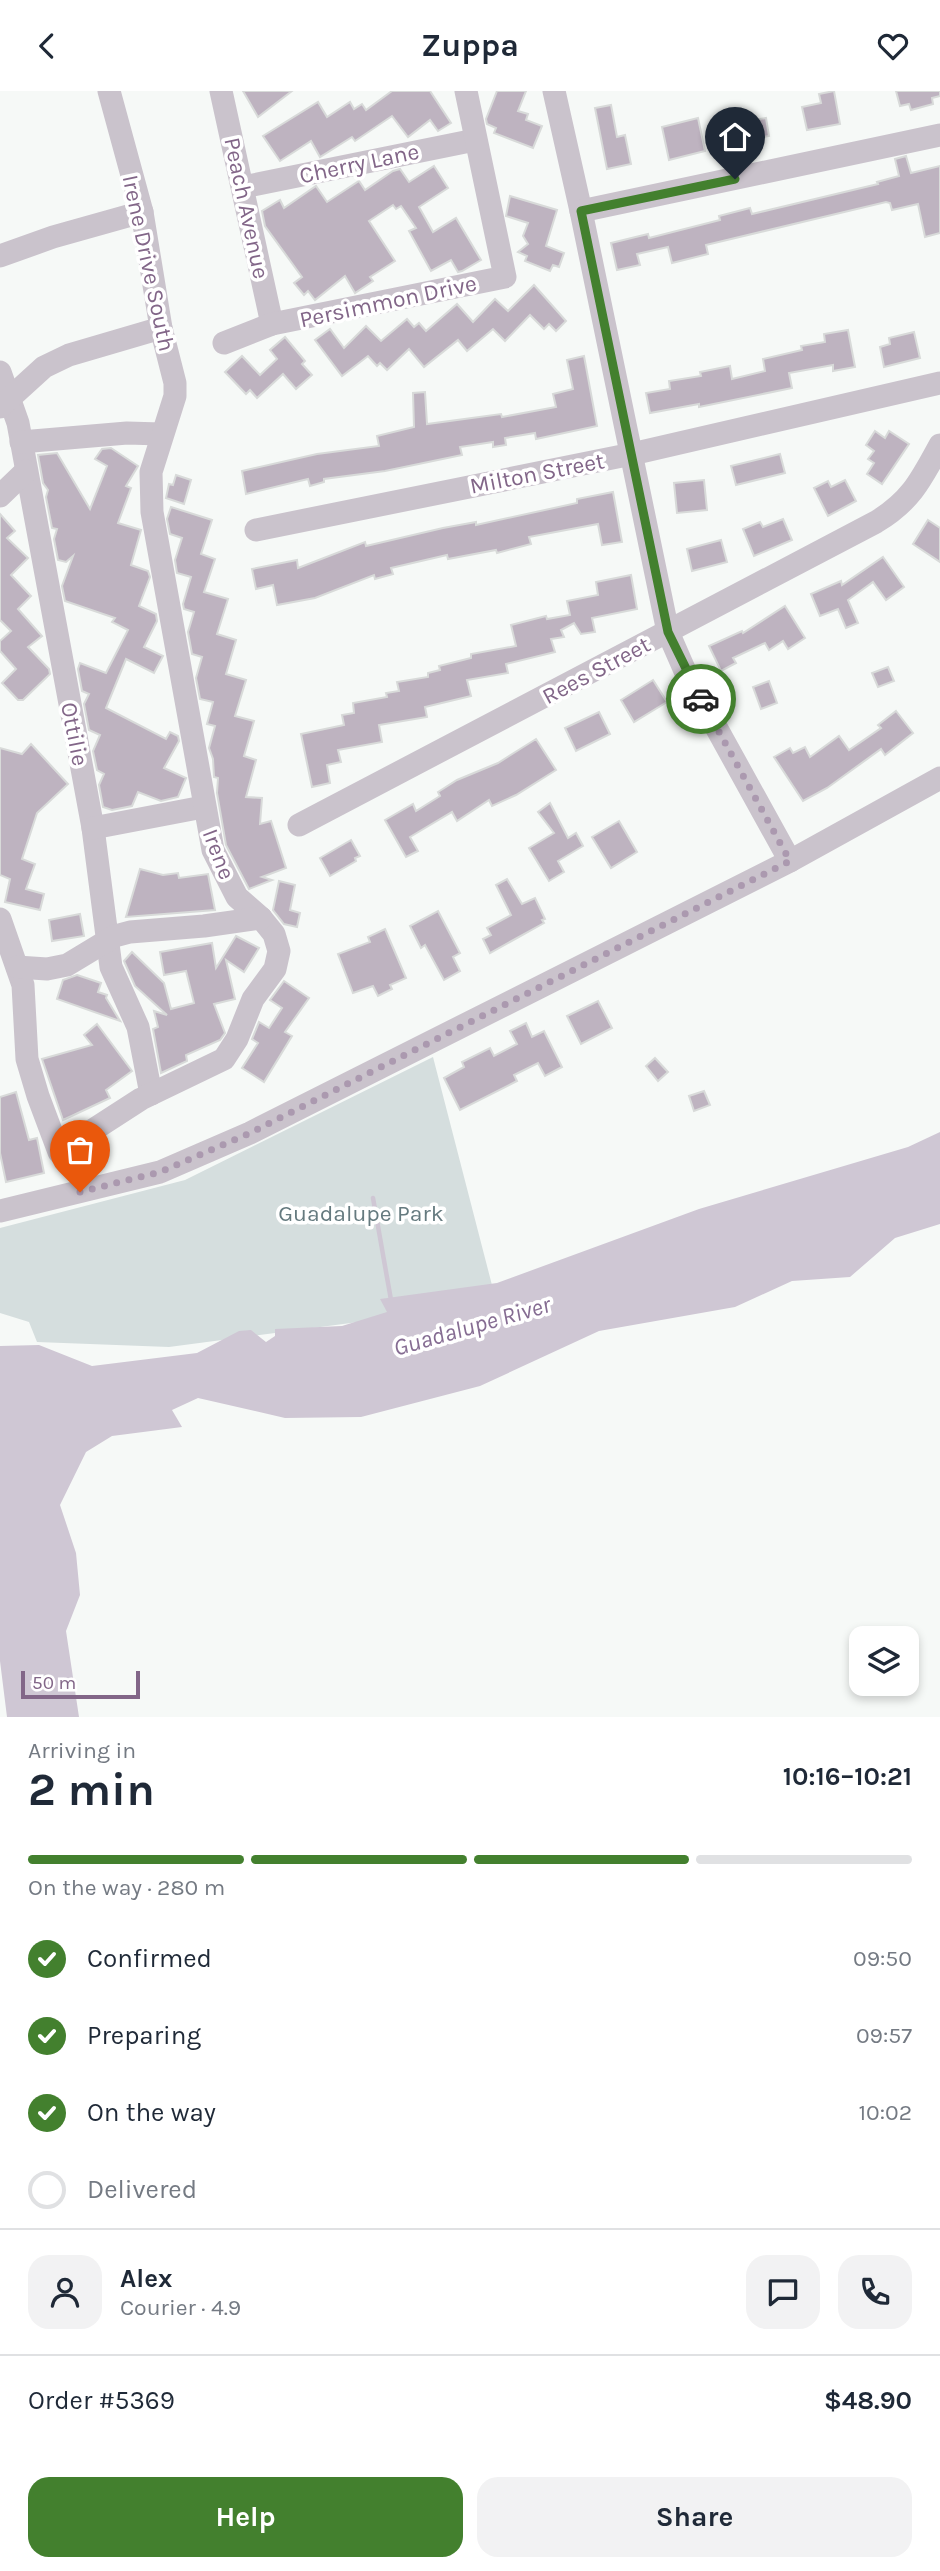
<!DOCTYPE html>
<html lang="en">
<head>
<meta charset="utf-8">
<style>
  :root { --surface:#fff; --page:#f2f2f3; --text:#1f2937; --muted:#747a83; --line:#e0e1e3; --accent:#43802e }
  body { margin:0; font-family:Karla,sans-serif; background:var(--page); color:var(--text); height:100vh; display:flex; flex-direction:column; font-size:26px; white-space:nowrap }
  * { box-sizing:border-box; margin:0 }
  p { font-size:23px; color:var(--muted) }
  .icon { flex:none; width:38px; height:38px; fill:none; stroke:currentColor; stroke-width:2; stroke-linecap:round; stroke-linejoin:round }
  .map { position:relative; height:1626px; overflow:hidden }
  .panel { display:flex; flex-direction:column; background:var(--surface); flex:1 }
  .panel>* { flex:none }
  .tools { position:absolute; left:849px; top:1535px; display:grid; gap:14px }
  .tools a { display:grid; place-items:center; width:70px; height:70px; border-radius:14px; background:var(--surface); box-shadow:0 4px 10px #0003; font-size:35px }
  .scale { position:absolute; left:21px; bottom:18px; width:119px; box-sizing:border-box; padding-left:7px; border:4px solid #826688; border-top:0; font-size:19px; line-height:24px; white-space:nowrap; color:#826688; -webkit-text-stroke:5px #fff; paint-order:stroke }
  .pin { position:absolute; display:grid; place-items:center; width:60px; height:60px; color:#fff; margin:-72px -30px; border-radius:50% 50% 50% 0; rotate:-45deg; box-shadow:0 0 7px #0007 }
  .pin .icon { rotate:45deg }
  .courier { position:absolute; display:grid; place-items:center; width:70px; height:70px; margin:-35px; border:5px solid #43802e; border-radius:50%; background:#fff; color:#222; box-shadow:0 2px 9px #0007 }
  .summary em { font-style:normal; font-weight:700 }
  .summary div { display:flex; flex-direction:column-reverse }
  .summary { display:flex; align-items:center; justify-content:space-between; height:119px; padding:0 28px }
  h1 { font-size:46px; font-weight:700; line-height:52px }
  .bar { display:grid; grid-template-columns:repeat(4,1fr); gap:10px 7px; align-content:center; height:84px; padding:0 28px }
  .bar i { height:9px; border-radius:5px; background:var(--line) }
  .bar .on { background:var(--accent) }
  .bar p { grid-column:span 4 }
  .line { display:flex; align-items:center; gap:18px; padding:0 28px; border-top:2px solid var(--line) }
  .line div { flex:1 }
  .round { display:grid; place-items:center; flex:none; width:74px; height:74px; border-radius:21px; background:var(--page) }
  ol { padding:0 28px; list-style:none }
  li { display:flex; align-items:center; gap:21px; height:77px }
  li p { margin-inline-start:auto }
  li .icon { padding:7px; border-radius:50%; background:var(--accent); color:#fff; stroke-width:4 }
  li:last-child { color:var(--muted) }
  li i { width:38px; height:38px; border:4px solid var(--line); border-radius:50% }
  .primary-button { display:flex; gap:14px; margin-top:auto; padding:14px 28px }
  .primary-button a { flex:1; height:80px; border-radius:21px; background:var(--accent); color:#fff; font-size:28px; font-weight:700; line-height:80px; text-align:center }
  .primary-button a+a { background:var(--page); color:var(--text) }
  header { display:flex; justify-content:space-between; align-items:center; height:91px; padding:0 28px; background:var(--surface); font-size:32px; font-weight:700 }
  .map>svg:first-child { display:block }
  .green { fill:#d5dede }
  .water { fill:#cfc7d4 }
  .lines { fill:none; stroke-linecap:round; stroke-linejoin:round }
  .stream { stroke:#cfc7d4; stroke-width:4.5 }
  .building { fill:#beb3c0; stroke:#d8dad9; stroke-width:2 }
  .minor { stroke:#cac3cc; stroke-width:23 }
  .done { stroke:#ab99af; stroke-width:7; stroke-dasharray:0 12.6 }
  .route { stroke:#43802e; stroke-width:9 }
  .labels { text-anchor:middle; stroke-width:7; stroke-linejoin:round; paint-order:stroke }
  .street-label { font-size:23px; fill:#826688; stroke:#fff }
  .park-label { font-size:23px; fill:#657a7f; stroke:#fff }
  .water-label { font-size:24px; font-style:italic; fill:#856c92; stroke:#fff }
</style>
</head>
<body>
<header><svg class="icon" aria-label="back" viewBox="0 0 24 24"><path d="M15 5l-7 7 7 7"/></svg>Zuppa<svg class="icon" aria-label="heart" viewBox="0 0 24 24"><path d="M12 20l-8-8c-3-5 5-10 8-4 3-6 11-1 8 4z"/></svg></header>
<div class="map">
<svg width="940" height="1626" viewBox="0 0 940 1626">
  <rect width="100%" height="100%" fill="#f6f9f7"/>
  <path class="green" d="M433,966L493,1198L381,1228L169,1256L37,1251L29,1231L0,1222V1137L185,1089Z"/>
  <path class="water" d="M940,1041V1133L895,1147L850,1186L792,1190L735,1216L599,1240L480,1295L361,1326L285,1327L198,1307L172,1319L182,1336L112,1345L86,1361L60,1414L76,1462L80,1504L66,1540L79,1626H7L0,1570V1255L39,1254L92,1275L197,1262L239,1240L251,1239L266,1251L275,1245V1238L342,1235L387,1221L380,1208L497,1192L699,1118L908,1056Z"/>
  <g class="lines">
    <path class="stream" d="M373,1107L391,1209"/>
  </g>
  <g class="building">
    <path d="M243,0H292L258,26Z"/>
    <path d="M392,0H430L451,32L438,40L430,29L408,46L392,25L355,50L352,46L320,66L311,50L280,70L263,45L318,11L327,26L350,11L354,18L362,13L366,19Z"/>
    <path d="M497,0H526L518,20L528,23L526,29L542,35L533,57L494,42L496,37L487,33L486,28Z"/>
    <path d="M834,0L840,33L807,39L802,16L821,12L819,3Z"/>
    <path d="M896,0H940V5L932,7L933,13L911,19L909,13L900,15Z"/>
    <path d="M611,14L617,46L625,44L631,73L607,78L595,17Z"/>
    <path d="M698,27L705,60L669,69L662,36Z"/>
    <path d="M766,27L769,45L734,51L731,33Z"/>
    <path d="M906,65L911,82L940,75V142L925,146L918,113L892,119L890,112L886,111L706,154L708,163L672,172L668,156L637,163L640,174L617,179L611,152L648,143L649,147L720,129L719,125L750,117L752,123L878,93L877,91L899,85L895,68Z"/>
    <path d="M434,75L448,97L419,116L433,141L456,127L481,169L462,180L458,181L451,169L431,180L409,140L416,137L401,115L396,118L393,114L369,130L395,170L370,186L373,190L355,202L345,185L315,209L308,200L304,204L294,192L302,186L265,135L262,120L280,109L284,117L316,95L327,111L359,90L365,99L393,80L400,78L409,91Z"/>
    <path d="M510,105L557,119L546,155L564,162L559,176L553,174L550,180L525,170L527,165L518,161L528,153L523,145L528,132L506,125Z"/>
    <path d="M534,194L566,230L556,240L549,233L544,238L530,224L505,250L493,238L467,260L458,249L424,276L409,258L387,279L380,272L377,275L368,265L342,285L315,249L330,238L344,257L366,235L381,250L407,228L414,236L419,232L426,240L457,213L473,231L495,208L508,220Z"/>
    <path d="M848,239L855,276L833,280V274L789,282L792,297L699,316V313L650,322L646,302L670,298L669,290L701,285L700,281L730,275L732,288L765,280L763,268L802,259L801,255L825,251L824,243Z"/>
    <path d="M914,241L920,267L884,276L880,256L890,253L889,247Z"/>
    <path d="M285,246L305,270L302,273L312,284L296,298L283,283L257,307L250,299L246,303L225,281L242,265L260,284L277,268L270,259Z"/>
    <path d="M584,265L597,335L536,348L535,342L505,347L506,354L493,356V351L460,356L462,364L385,380L324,388V391L310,395L308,388L246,403L242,380L317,363L379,355L377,345L414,336L413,302L425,301L427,333L501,323L502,326L556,316L553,303L573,298L567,269Z"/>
    <path d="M875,340L885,347L889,340L909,353L882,393L867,383L874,372L868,368L874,360L866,354Z"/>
    <path d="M111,357L138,375L126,395L131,397L118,432L141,439L131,474L148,480L150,486L139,515L156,523L157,530L144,556L163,565L154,582L126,568L106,617L166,648L170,641L178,645L179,650L164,677L186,687L178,706L161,710L138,701L132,715L112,719L103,716L99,694L104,683L97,679L93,660L100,644L89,639L84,613L89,603L82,600L78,578L80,572L106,582L128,539L112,531L115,527L65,510L62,495L73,465L66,471L58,469L54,448L57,438L52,437L46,406L48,399L43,392L38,364L57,362L90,418L107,375L95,368L102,358Z"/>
    <path d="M780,363L785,382L736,394L731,375Z"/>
    <path d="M176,384L191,389L184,413L166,407L169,393L173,394Z"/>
    <path d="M704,389L707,419L677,422L674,392Z"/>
    <path d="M845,389L856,410L828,425L814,397L828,390L831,396Z"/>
    <path d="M613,401L622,451L602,454L598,433L529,446L531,453L497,462L496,459L448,468L447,464L391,477L393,483L375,488L374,484L315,507L277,514L273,494L256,498L252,478L297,469L298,477L365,451L366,455L443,437L476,431V434L577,412V408Z"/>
    <path d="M171,416L212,429L201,463L215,468L204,501L228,508L217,543L236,549L226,583L246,589L235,625L254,630L244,665L256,669L246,706L262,707L260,733L271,730L286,777L262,786L272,789L249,798L226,754L217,702L218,687L214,686L213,668L209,657L215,635L207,633L213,611L200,608L196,587L202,566L192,563L188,541L194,521L184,518L183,513L191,486L177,482L175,469L182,447L170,443L167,428Z"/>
    <path d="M0,423L15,440L7,447L28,467L11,484L31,505L18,518L42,545L28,556L49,578L50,583L23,609H18L2,592L16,578L0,560V550L11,540L0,529Z"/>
    <path d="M783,428L792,449L754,465L743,438L760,431L763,436Z"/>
    <path d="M928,429L940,437V471L913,453Z"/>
    <path d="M721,449L727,471L692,480L687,458Z"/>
    <path d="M883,466L904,496L886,509L873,491L848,509L858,532L846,537L838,518L820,525L811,503L841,490L842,494Z"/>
    <path d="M631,484L637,518L592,527L595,541L581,543L574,532L561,539L564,546L551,548L555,561L506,573L508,582L467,589L471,605L425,616L427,626L379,634L382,651L338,659L341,671L327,674L330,692L312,696L301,643L344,634L342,624L354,622L353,612L387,606L386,602L399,600L397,591L428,586V582L440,579L439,575L471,567V563L516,555L511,534L546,525L547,528L570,524L567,510L598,504L596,491Z"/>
    <path d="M785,515L805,547L788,558L783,550L769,559L765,552L733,567L736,572L721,580L709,555L742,540L743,542Z"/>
    <path d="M888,576L894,590L878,596L872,582Z"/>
    <path d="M653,589L667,611L634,631L621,609Z"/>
    <path d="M769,590L777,612L761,618L753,596Z"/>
    <path d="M896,620L913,642L885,664L881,658L827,697L803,710L774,666L790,657L793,662L805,656L810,666L839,645L849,659L881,637L878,634Z"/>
    <path d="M599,621L610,643L576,660L565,637Z"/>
    <path d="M536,648L556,679L516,704L492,715L489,709L457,730L452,721L410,746L418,760L406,766L385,729L413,713L416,720L440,705L438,701L457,689L498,672Z"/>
    <path d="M31,653L68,693L37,722L22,768L35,773L26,798L44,803L40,819L5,811L10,788L0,784V657L22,663Z"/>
    <path d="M550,712L568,747L576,742L583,755L558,770L564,781L549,790L529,757L554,742L538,721Z"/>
    <path d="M619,730L637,761L611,777L592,746Z"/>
    <path d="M351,749L360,765L355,767L356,770L330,785L320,767Z"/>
    <path d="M140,778L163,784L178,782L179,787L208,783L215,819L126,826Z"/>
    <path d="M507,788L522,813L535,807L545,828L542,829L544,832L490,862L483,848L491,844L487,837L511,824L496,794Z"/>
    <path d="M279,790L295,794L290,819L300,822L297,836L284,833L273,819Z"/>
    <path d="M438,820L460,862L453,866L460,880L444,889L425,854L421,857L410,835Z"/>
    <path d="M80,823L84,845L52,850L49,829Z"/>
    <path d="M385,838L406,887L390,894L392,898L378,905L373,895L353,902L338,863L370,851L368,846Z"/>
    <path d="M236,845L259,857L244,881L226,869L235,908L214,913L225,942L220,949L186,964L187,970L161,982L153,938L158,936L154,920L167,924L135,895L124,870L132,861L164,892L171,918L194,912L186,880L164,884L160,861L212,852L216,877Z"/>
    <path d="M77,884L101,892L98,901L107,904L106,907L120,930L57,908L63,889Z"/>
    <path d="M284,890L309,907L285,941L292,945L264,991L242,977L258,952L252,948L259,931L269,937L282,917L270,909Z"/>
    <path d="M598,910L612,937L581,953L567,925Z"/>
    <path d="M526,932L532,946L544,940L562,976L545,985L538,972L514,984L517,990L460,1019L444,987L464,976L462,971L490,957L494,965L517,953L510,940Z"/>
    <path d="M97,933L132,980L106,999L110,1007L63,1029L42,968L92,954L84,944Z"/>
    <path d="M655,967L668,981L658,990L646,975Z"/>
    <path d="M704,1000L710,1014L694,1020L689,1005Z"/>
    <path d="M16,1001L29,1049L37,1047L44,1082L6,1091L0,1062V1006Z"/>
    <path d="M103,1049L108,1062L80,1075L76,1067Z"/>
  </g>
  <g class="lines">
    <g class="minor">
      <path d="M221,0L272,233"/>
      <path d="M554,0L581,120L668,541L685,580L790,770"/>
      <path d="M243,96L475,49"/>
      <path d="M581,120L940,44"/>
      <path d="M0,165L53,146L142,121"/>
      <path d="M224,252L272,233L505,186L466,0"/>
      <path d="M0,281L18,332L93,737L111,876L138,936L151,1003"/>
      <path d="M0,316L44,276L69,264L161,237"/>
      <path d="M21,351L127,342L161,343"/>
      <path d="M0,405L26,380"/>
      <path d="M256,439L632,363L940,292"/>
      <path d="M299,734L876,431C911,410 921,389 940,354"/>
      <path d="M93,737L203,716"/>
      <path d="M0,828L23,894L27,968L38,1005L59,1061L141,1008L224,968L237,948L253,908L275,878L279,860L274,843L261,827L237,806L213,759L152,421L151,381L175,305V292L161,237L142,121L109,0"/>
      <path d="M17,876L47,878L67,874L115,845L130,841L204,835L261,827"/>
      <path d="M0,1120L160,1081L250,1042L790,770L940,687"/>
    </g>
  </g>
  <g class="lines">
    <path class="done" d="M80,1101L160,1081L250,1042L790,770L701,608"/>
    <path class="route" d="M701,608L668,541L581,120L735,88"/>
  </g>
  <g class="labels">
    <g class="street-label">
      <text transform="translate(359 72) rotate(-12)" y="8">Cherry Lane</text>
      <text transform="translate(247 117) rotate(78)" y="8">Peach Avenue</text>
      <text transform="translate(149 172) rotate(78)" y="8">Irene Drive South</text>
      <text transform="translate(388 210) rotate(-12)" y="8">Persimmon Drive</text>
      <text transform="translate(537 382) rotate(-11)" y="8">Milton Street</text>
      <text transform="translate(596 579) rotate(-28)" y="8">Rees Street</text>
      <text transform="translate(75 643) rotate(79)" y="8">Ottilie</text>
      <text transform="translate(219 763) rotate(69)" y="8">Irene</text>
    </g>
    <g class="park-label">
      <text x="361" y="1130">Guadalupe Park</text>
    </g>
    <g class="water-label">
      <text transform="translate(472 1235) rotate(-16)" y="8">Guadalupe River</text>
    </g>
  </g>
</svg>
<div class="tools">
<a><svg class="icon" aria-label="layers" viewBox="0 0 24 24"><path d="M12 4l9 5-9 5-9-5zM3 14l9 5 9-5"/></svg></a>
</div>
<div class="scale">50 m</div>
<div class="pin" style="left:80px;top:1101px;background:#ea580c"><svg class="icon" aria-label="bag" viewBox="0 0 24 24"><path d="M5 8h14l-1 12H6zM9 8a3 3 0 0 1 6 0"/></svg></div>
<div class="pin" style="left:735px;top:88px;background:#1f2937"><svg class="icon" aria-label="home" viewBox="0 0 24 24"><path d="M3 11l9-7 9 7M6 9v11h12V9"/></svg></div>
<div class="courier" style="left:701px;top:608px"><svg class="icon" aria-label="car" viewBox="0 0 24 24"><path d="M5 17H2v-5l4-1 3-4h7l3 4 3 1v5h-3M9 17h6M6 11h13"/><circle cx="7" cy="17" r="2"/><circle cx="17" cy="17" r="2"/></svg></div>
</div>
<section class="panel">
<div class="summary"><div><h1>2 min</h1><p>Arriving in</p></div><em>10:16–10:21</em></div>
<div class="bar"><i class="on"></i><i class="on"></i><i class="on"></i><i></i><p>On the way · 280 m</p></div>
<ol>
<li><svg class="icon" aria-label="check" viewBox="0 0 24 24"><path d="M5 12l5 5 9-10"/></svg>Confirmed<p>09:50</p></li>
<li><svg class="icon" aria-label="check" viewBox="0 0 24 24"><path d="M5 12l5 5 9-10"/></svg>Preparing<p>09:57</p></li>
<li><svg class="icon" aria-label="check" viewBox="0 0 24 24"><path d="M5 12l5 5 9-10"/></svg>On the way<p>10:02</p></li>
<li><i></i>Delivered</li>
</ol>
<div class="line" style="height:126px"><a class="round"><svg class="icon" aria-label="person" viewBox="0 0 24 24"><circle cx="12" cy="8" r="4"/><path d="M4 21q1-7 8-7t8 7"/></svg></a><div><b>Alex</b><p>Courier · 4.9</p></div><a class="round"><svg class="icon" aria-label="chat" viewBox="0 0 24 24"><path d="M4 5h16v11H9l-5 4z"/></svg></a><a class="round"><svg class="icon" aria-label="phone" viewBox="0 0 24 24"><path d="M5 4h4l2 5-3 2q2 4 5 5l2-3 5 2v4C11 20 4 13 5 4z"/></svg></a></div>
<div class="line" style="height:91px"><div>Order #5369</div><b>$48.90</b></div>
<div class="primary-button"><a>Help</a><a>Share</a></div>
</section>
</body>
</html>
